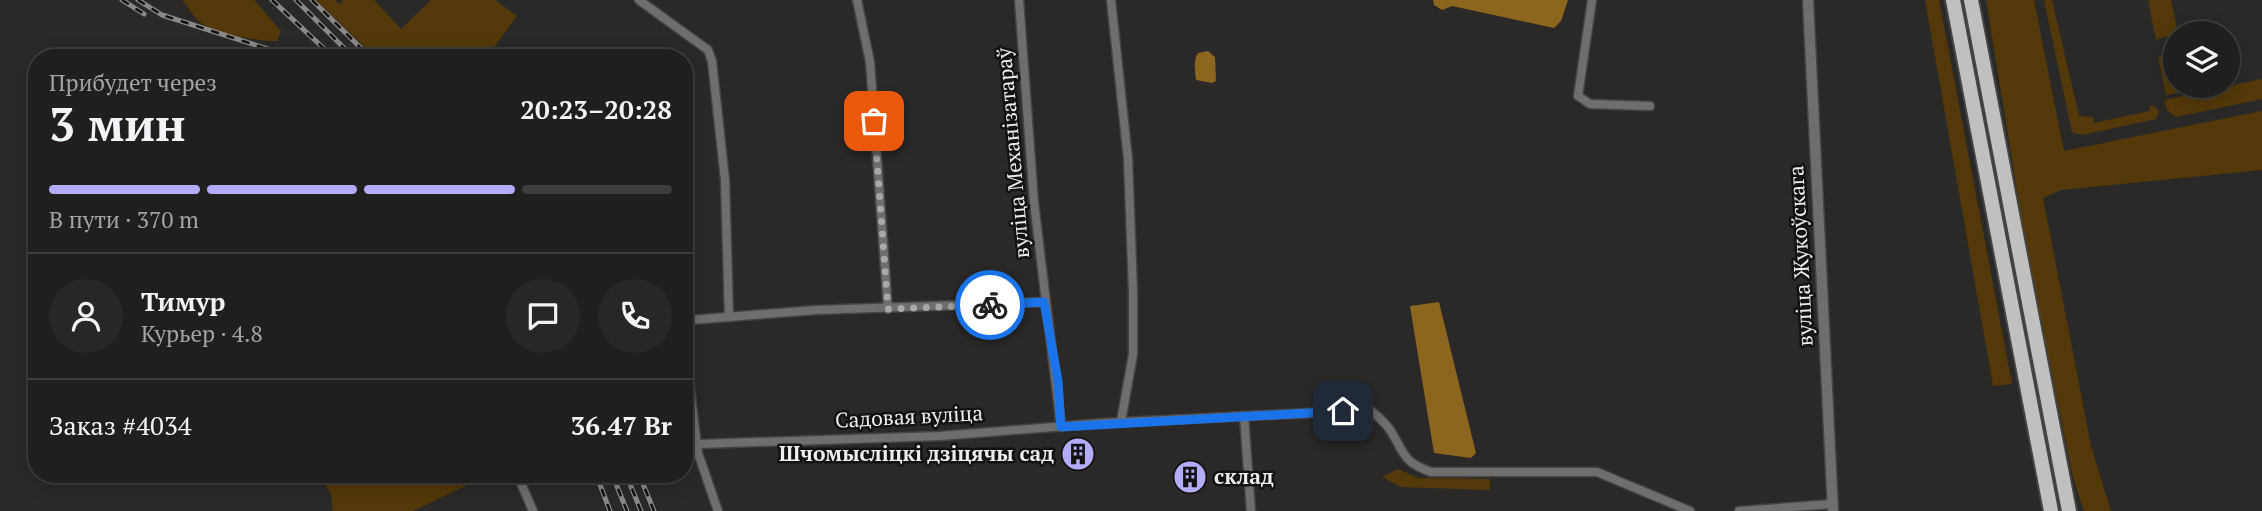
<!DOCTYPE html>
<html lang="ru">
<head>
<meta charset="utf-8">
<style>
  :root { --surface:#201f1d; --page:#282726; --text:#f1f3f6; --muted:#a2a2a4; --line:#3d3d3b; --accent:#b3adf9 }
  body { margin:0; font-family:"PT Serif",serif; background:var(--page); color:var(--text); height:100vh; display:flex; flex-direction:column; font-size:26px; white-space:nowrap }
  * { box-sizing:border-box; margin:0 }
  p { font-size:23px; color:var(--muted) }
  .icon { flex:none; width:38px; height:38px; fill:none; stroke:currentColor; stroke-width:2; stroke-linecap:round; stroke-linejoin:round }
  .map { position:relative; flex:1; overflow:hidden }
  .panel { position:absolute; left:28px; top:49px; width:665px; height:434px; display:flex; flex-direction:column; background:var(--surface); border-radius:28px; box-shadow:0 4px 18px #0003,0 0 0 2px var(--line) }
  .panel>* { flex:none }
  .controls { position:absolute; left:2163px; top:21px; display:grid; gap:14px }
  .controls a { display:grid; place-items:center; width:77px; height:77px; border-radius:50%; background:var(--surface); box-shadow:0 4px 18px #0003,0 0 0 2px var(--line); font-size:35px }
  .pin { position:absolute; display:grid; place-items:center; width:60px; height:60px; color:#fff; margin:-30px; border-radius:14px; box-shadow:0 4px 10px #0006 }
  .courier { position:absolute; display:grid; place-items:center; width:70px; height:70px; margin:-35px; border:5px solid #1a73e8; border-radius:50%; background:#fff; color:#222; box-shadow:0 2px 9px #0007 }
  .head em { font-style:normal; font-weight:700 }
  .head div { display:flex; flex-direction:column-reverse }
  .head { display:flex; align-items:center; justify-content:space-between; height:119px; padding:0 21px }
  h1 { font-size:46px; font-weight:700; line-height:52px }
  .bar { display:grid; grid-template-columns:repeat(4,1fr); gap:10px 7px; align-content:center; height:84px; padding:0 21px }
  .bar i { height:9px; border-radius:5px; background:var(--line) }
  .bar .selected { background:var(--accent) }
  .bar p { grid-column:span 4 }
  .line { display:flex; align-items:center; gap:18px; padding:0 21px; border-top:2px solid var(--line) }
  .line div { flex:1 }
  .round { display:grid; place-items:center; flex:none; width:74px; height:74px; border-radius:37px; background:var(--page) }
  .map>svg:first-child { display:block }
  .green { fill:#533909 }
  .water { fill:#8c651e }
  .lines { fill:none; stroke-linecap:round; stroke-linejoin:round }
  .minor-casing { stroke:#464442; stroke-width:11 }
  .tertiary-casing { stroke:#464442; stroke-width:13 }
  .trunk-casing { stroke:#464442; stroke-width:18 }
  .minor { stroke:#6f6e6d; stroke-width:8 }
  .tertiary { stroke:#6f6e6d; stroke-width:10 }
  .trunk { stroke:#c2c0be; stroke-width:14 }
  .rail-casing { stroke:#8a8987; stroke-width:5 }
  .rail { stroke:#131211; stroke-width:2.5; stroke-dasharray:8; stroke-linecap:butt }
  .done { stroke:#aaa8a6; stroke-width:7; stroke-dasharray:0 12.6 }
  .route { stroke:#1a73e8; stroke-width:9 }
  .labels { text-anchor:middle; stroke-width:5; stroke-linejoin:round; paint-order:stroke }
  .street-label { font-size:21px; fill:#eeedeb; stroke:#131211 }
  .poi-label { font-size:21px; font-weight:bold; fill:#eeedeb; stroke:#131211; text-anchor:end }
</style>
</head>
<body>
<div class="map">
<svg width="2262" height="511" viewBox="0 0 2262 511">
  <rect width="100%" height="100%" fill="#2b2927"/>
  <g class="green">
    <path d="M182,0H254L281,31L277,41C260,42 213,33 200,22C193,16 188,7 182,0Z"/>
    <path d="M316,0H335L341,5L342,0H374L401,29L431,0H495L517,16L486,58H376Z"/>
    <path d="M1925,0H1939L2012,384L1993,386Z"/>
    <path d="M1986,0H2034L2064,151L2262,111V170L2061,190L2043,198L2091,446L2111,511H2084L2073,477L2028,258Z"/>
    <path d="M2044,0H2052L2079,116L2093,117L2094,123L2150,111L2149,106H2154L2159,112L2156,119L2082,135L2072,132Z"/>
    <path d="M2148,0H2171L2178,33L2156,40Z"/>
    <path d="M2175,53V86H2187L2188,91L2166,95L2158,57Z"/>
    <path d="M2262,79V99L2176,117L2167,110L2164,100Z"/>
    <path d="M1398,469L1418,478L1490,479V490L1401,487L1382,477Z"/>
    <path d="M320,474H490L413,511H333L331,495Z"/>
  </g>
  <g class="water">
    <path d="M1433,0H1568L1561,21L1554,28L1452,6L1442,10L1434,5Z"/>
    <path d="M1208,51L1215,57L1216,81L1212,83L1196,80C1195,70 1193,61 1198,53Z"/>
    <path d="M1439,302L1476,453L1471,458L1434,453L1410,306Z"/>
  </g>
  <g class="lines">
    <defs>
      <g id="minor">
        <path d="M639,0L708,50L712,61L725,180L729,317"/>
        <path d="M857,0L870,62L888,309"/>
        <path d="M1019,0L1034,202L1061,427"/>
        <path d="M1111,0L1128,159L1133,291V354L1121,422"/>
        <path d="M1592,0L1578,96L1590,104L1650,106"/>
        <path d="M684,325L690,320L816,310L1044,302"/>
        <path d="M684,341L698,453L718,511"/>
        <path d="M1244,416L1251,511"/>
        <path d="M699,444L940,436L1104,423L1370,410C1377,416 1385,422 1390,430C1405,453 1402,462 1431,472H1597L1690,511"/>
        <path d="M517,474L533,511"/>
        <path d="M1739,511L1832,504"/>
      </g>
      <path id="tertiary" d="M1808,0L1833,511"/>
      <g id="trunk">
        <path d="M1953,0L2051,511"/>
        <path d="M1971,0L2069,511"/>
      </g>
    </defs>
    <use href="#minor" class="minor-casing"/>
    <use href="#tertiary" class="tertiary-casing"/>
    <use href="#trunk" class="trunk-casing"/>
    <use href="#minor" class="minor"/>
    <use href="#tertiary" class="tertiary"/>
    <use href="#trunk" class="trunk"/>
    <defs>
      <g id="rail">
        <path d="M122,0L144,14"/>
        <path d="M138,0L162,15L296,58"/>
        <path d="M272,0L334,58"/>
        <path d="M296,0L354,58"/>
        <path d="M312,0L371,58"/>
        <path d="M596,474L610,511"/>
        <path d="M612,474L627,511"/>
        <path d="M626,474L641,511"/>
        <path d="M639,474L654,511"/>
      </g>
    </defs>
    <use href="#rail" class="rail-casing"/>
    <use href="#rail" class="rail"/>
  </g>
  <g class="lines">
    <path class="done" d="M874,121L888,309L990,305"/>
    <path class="route" d="M990,305L1044,302L1058,381L1061,427L1343,411"/>
  </g>
  <defs>
    <symbol id="building-disc" viewBox="-11 -11 22 22"><circle r="9.5" fill="#b3adf9" stroke="#131211"/><path d="M-4-6H4V6H1V3H-1V6H-4ZM-2.5-4.3h1.7v1.8h-1.7ZM.8-4.3h1.7v1.8H.8ZM-2.5-1h1.7V.8h-1.7ZM.8-1h1.7V.8H.8Z" fill="#111"/></symbol>
  </defs>
  <g fill-rule="evenodd">
    <use href="#building-disc" x="1059" y="435" width="38" height="38"/>
    <use href="#building-disc" x="1171" y="458" width="38" height="38"/>
  </g>
  <g class="labels">
    <g class="street-label">
      <text transform="translate(1013 153) rotate(-95)" y="7">вуліца Механізатараў</text>
      <text transform="translate(1801 256) rotate(-93)" y="7">вуліца Жукоўскага</text>
      <text transform="translate(909 417) rotate(-3)" y="7">Садовая вуліца</text>
    </g>
    <g class="poi-label">
      <text x="1054" y="461">Шчомысліцкі дзіцячы сад</text>
      <text x="1214" y="484" text-anchor="start">склад</text>
    </g>
  </g>
</svg>
<div class="controls">
<a><svg class="icon" aria-label="layers" viewBox="0 0 24 24"><path d="M12 4l9 5-9 5-9-5zM3 14l9 5 9-5"/></svg></a>
</div>
<div class="pin" style="left:874px;top:121px;background:#ea580c"><svg class="icon" aria-label="bag" viewBox="0 0 24 24"><path d="M5 8h14l-1 12H6zM9 8a3 3 0 0 1 6 0"/></svg></div>
<div class="pin" style="left:1343px;top:411px;background:#1f2937"><svg class="icon" aria-label="home" viewBox="0 0 24 24"><path d="M3 11l9-7 9 7M6 9v11h12V9"/></svg></div>
<div class="courier" style="left:990px;top:305px"><svg class="icon" aria-label="bike" viewBox="0 0 24 24"><circle cx="6" cy="16" r="4"/><circle cx="18" cy="16" r="4"/><path d="M6 16l4-8h5l3 8M10 8l3 8H6M13 5h3"/></svg></div>
<section class="panel">
<div class="head"><div><h1>3 мин</h1><p>Прибудет через</p></div><em>20:23–20:28</em></div>
<div class="bar"><i class="selected"></i><i class="selected"></i><i class="selected"></i><i></i><p>В пути · 370 m</p></div>
<div class="line" style="height:126px"><a class="round"><svg class="icon" aria-label="person" viewBox="0 0 24 24"><circle cx="12" cy="8" r="4"/><path d="M4 21q1-7 8-7t8 7"/></svg></a><div><b>Тимур</b><p>Курьер · 4.8</p></div><a class="round"><svg class="icon" aria-label="chat" viewBox="0 0 24 24"><path d="M4 5h16v11H9l-5 4z"/></svg></a><a class="round"><svg class="icon" aria-label="phone" viewBox="0 0 24 24"><path d="M5 4h4l2 5-3 2q2 4 5 5l2-3 5 2v4C11 20 4 13 5 4z"/></svg></a></div>
<div class="line" style="height:91px"><div>Заказ #4034</div><b>36.47 Br</b></div>
</section>
</div>
</body>
</html>
